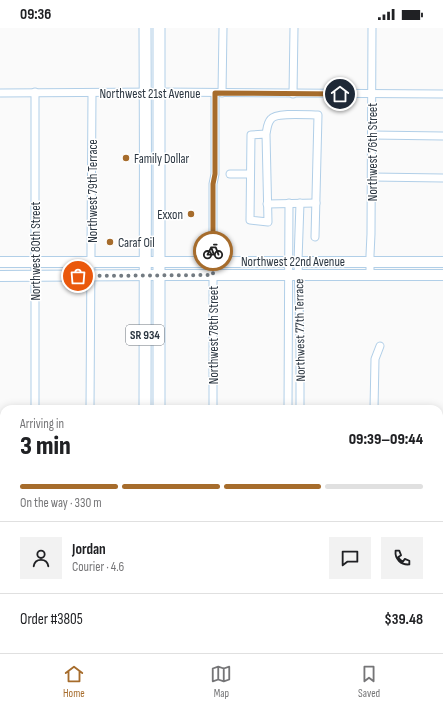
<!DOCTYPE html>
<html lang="en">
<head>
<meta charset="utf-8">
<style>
  :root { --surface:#fff; --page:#f2f2f2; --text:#202124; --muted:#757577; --line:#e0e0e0; --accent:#a66c2c }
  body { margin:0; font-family:"Sofia Sans Condensed",sans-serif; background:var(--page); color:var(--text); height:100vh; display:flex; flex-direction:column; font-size:15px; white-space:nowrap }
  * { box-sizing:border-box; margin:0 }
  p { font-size:13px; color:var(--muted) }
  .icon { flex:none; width:22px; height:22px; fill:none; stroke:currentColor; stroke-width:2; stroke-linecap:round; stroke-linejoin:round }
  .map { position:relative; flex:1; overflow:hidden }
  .drawer { position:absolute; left:0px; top:377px; width:443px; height:248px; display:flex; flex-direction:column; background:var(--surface); border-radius:12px 12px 0 0; box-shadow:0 2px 10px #0003 }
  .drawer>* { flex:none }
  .pin { position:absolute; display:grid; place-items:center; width:34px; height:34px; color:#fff; margin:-17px; border:2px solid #fff; border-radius:50%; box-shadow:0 1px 4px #0007 }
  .courier { position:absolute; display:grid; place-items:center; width:40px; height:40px; margin:-20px; border:3px solid #a66c2c; border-radius:50%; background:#fff; color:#222; box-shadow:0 1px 5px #0007 }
  .head em { font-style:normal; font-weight:800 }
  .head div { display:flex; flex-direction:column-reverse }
  .head { display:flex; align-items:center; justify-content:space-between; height:68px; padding:0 20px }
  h1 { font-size:26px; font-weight:800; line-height:30px }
  .bar { display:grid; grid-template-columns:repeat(4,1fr); gap:6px 4px; align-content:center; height:48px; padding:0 20px }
  .bar i { height:5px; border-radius:3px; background:var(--line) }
  .bar .active { background:var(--accent) }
  .bar p { grid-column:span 4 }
  .line { display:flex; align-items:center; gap:10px; padding:0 20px; border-top:1px solid var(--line) }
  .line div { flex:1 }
  .round { display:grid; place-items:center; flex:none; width:42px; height:42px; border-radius:0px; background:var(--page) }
  .status { display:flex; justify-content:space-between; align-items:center; height:28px; padding:0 20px; background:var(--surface); direction:ltr }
  .status svg { height:11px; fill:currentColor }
  .tabs { display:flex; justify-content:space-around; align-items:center; height:56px; border-top:1px solid var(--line); background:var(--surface); font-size:11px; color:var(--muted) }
  .tabs a { display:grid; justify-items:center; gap:2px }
  .tabs .active { color:var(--accent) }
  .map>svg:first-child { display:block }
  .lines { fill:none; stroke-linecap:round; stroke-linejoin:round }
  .street-casing { stroke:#b1cfe8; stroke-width:9 }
  .secondary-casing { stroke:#b1cfe8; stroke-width:12 }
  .primary-casing { stroke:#b1cfe8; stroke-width:13 }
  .street { stroke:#fff; stroke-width:7 }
  .secondary { stroke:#fff; stroke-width:10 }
  .primary { stroke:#fff; stroke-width:11 }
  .done { stroke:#737b82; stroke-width:4; stroke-dasharray:0 7.2 }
  .route { stroke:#a66c2c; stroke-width:5 }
  .poi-dot { fill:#a66c2c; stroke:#fff; stroke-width:1.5 }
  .labels { text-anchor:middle; stroke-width:3; stroke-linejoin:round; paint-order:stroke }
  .shield { fill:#fff; stroke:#6b727a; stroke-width:1 }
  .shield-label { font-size:12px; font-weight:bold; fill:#2b3641 }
  .street-label { font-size:13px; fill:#2b3641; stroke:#fff }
  .poi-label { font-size:13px; fill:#2b3641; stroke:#fff; text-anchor:start }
</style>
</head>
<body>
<div class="status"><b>09:36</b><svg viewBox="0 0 49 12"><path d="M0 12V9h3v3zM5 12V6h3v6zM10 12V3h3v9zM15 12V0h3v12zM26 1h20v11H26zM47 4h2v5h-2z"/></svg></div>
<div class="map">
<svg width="443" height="625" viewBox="0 0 443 625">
  <rect width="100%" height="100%" fill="#fafafa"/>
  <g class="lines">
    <defs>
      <g id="street">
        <path d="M0,65L159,64L443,66"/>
        <path d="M222,65L223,0"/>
        <path d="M293,66L294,0"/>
        <path d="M266,106L251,107L250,192L268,194L266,106C267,102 267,95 271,91C276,84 309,87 318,87L315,209"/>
        <path d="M372,107L443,108"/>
        <path d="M230,146H250"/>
        <path d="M372,149L443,150"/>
        <path d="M267,176L316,175"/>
        <path d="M370,247V227L371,206L372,0"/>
        <path d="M35,381V64"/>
        <path d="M90,381L92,65"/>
        <path d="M213,381V156L215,146V65"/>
        <path d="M288,381L289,175"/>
        <path d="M300,381V313L298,233L300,175"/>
        <path d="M374,381L375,331L380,318"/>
        <path d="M0,414H4"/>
        <path d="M0,587H4"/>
        <path d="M439,587L443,590"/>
        <path d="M439,599L443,602"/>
        <path d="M19,621V625"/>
        <path d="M66,621V625"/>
        <path d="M213,625V621"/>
        <path d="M284,625V621"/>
        <path d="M372,625V621"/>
      </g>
      <g id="secondary">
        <path d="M0,234H443"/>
        <path d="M0,248L159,247H443"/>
      </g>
      <g id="primary">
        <path d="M145,381C145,254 146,127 145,0"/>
        <path d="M159,381V0"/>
        <path d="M144,625V621"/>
        <path d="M160,625V621"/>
      </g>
    </defs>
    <use href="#street" class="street-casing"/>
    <use href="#secondary" class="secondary-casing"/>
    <use href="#primary" class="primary-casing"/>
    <use href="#street" class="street"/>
    <use href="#secondary" class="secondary"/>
    <use href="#primary" class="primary"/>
  </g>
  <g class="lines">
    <path class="done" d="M78,248L213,247V223"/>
    <path class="route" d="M213,223V156L215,146V65L340,66"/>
  </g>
  <g class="poi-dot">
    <circle cx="126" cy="130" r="4"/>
    <circle cx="191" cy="186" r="4"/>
    <circle cx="110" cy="214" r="4"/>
  </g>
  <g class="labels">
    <rect class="shield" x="126" y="297" width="38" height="20" rx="3"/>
    <g class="shield-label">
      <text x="145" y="311">SR 934</text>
    </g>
    <g class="street-label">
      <text x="150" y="70">Northwest 21st Avenue</text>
      <text transform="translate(372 124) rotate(-90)" y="5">Northwest 76th Street</text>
      <text transform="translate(92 163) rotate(-90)" y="5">Northwest 79th Terrace</text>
      <text transform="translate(35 223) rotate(-90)" y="5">Northwest 80th Street</text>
      <text x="293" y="238">Northwest 22nd Avenue</text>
      <text transform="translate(299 302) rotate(-91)" y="5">Northwest 77th Terrace</text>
      <text transform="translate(213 307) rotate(-90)" y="5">Northwest 78th Street</text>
    </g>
    <g class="poi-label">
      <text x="134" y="135">Family Dollar</text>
      <text x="183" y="191" text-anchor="end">Exxon</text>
      <text x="118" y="219">Caraf Oil</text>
    </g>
  </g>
</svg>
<div class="pin" style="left:78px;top:248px;background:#ea580c"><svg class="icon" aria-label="bag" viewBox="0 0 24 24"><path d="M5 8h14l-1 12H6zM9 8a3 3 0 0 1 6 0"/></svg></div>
<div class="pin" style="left:340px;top:66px;background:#1f2937"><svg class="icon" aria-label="home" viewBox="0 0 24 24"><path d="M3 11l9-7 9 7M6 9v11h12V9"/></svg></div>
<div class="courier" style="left:213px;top:223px"><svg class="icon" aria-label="bike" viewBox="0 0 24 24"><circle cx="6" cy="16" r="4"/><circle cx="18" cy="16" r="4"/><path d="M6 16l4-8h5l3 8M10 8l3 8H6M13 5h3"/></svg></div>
<section class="drawer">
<div class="head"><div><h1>3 min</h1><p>Arriving in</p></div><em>09:39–09:44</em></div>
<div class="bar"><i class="active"></i><i class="active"></i><i class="active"></i><i></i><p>On the way · 330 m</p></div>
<div class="line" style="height:72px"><a class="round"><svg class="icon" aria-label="person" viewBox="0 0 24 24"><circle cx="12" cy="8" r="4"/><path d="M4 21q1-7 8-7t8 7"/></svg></a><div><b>Jordan</b><p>Courier · 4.6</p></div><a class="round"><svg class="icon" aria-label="chat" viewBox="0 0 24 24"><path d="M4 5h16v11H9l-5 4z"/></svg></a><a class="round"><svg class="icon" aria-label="phone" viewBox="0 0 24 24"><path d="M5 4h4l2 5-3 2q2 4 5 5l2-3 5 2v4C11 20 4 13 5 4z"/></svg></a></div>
<div class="line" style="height:52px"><div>Order #3805</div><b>$39.48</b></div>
</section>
</div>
<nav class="tabs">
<a class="active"><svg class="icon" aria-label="home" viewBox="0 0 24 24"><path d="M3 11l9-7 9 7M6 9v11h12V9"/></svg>Home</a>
<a><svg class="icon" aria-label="map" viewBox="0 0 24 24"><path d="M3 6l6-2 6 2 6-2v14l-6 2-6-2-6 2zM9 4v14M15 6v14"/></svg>Map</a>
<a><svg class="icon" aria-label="saved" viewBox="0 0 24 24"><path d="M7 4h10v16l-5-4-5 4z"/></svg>Saved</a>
</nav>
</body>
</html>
